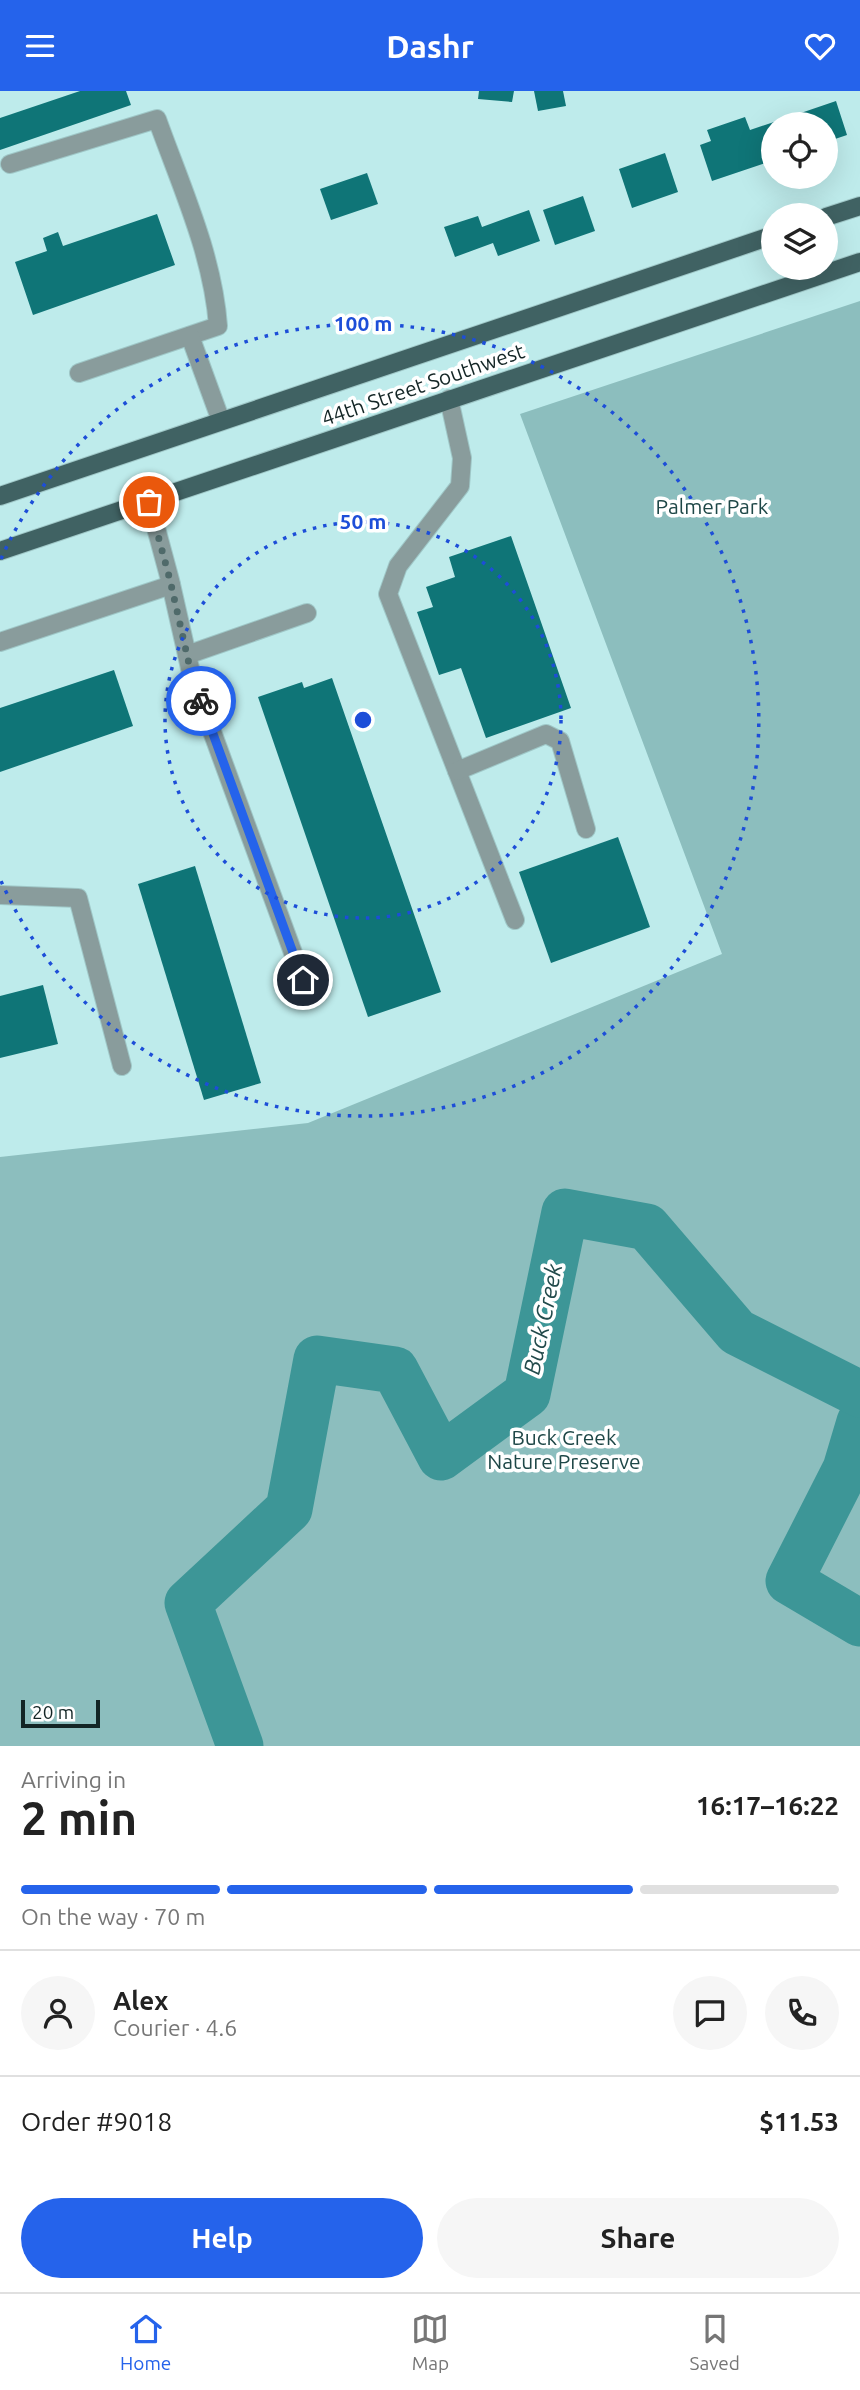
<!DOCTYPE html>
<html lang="en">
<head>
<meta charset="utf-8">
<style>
  :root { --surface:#fff; --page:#f6f6f6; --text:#222; --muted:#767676; --line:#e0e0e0; --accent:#2563eb }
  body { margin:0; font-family:Ubuntu,sans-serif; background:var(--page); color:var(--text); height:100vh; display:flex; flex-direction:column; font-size:26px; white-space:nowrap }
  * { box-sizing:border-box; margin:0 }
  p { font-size:23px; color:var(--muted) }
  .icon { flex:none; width:38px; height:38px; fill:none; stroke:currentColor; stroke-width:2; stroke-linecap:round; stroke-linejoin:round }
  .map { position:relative; height:1655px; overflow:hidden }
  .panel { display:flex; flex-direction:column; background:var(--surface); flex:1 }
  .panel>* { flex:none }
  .buttons { position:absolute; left:761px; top:21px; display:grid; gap:14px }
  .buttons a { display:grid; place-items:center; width:77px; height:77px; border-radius:50%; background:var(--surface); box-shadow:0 7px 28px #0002; font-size:35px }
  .scale { position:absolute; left:21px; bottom:18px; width:79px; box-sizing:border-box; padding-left:7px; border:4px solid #132525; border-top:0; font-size:19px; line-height:24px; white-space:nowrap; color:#132525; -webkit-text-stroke:5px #fff; paint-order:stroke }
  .pin { position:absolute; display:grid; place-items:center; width:60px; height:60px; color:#fff; margin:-30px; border:4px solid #fff; border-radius:50%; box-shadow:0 2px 7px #0007 }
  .courier { position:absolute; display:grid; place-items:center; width:70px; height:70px; margin:-35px; border:5px solid #2563eb; border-radius:50%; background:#fff; color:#222; box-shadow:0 2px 9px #0007 }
  .head em { font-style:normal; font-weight:700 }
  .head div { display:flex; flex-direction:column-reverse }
  .head { display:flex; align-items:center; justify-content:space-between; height:119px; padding:0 21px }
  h1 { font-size:46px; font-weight:700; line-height:52px }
  .bar { display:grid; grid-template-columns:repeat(4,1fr); gap:10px 7px; align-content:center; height:84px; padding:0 21px }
  .bar i { height:9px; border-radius:5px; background:var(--line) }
  .bar .on { background:var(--accent) }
  .bar p { grid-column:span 4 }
  .line { display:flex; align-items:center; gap:18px; padding:0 21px; border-top:2px solid var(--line) }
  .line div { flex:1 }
  .round { display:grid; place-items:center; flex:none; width:74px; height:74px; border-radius:37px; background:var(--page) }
  .action { display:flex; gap:14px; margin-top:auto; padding:14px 21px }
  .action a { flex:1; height:80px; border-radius:42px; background:var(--accent); color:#fff; font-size:28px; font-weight:700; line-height:80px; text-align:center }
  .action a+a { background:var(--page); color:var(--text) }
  header { display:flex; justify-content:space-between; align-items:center; height:91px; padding:0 21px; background:var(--accent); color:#fff; font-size:32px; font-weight:700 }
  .tab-bar { display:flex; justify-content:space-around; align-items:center; height:98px; border-top:2px solid var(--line); background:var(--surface); font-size:19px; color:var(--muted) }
  .tab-bar a { display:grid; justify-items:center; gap:4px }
  .tab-bar .on { color:var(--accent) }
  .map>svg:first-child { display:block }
  .green { fill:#8cbebe }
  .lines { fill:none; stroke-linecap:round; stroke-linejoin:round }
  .river { stroke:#3d9697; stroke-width:47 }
  .building { fill:#0f7577 }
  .minor-casing { stroke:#9fc7c7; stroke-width:20 }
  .major-casing { stroke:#9fc7c7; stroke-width:20 }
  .minor { stroke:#899c9c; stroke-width:18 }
  .major { stroke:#406263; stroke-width:18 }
  .done { stroke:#4f6a6a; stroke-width:7; stroke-dasharray:0 12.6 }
  .route { stroke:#2563eb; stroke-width:9 }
  .ring { fill:none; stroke:#1d4ed8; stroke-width:3.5; stroke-dasharray:3.5 7 }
  .labels { text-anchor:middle; stroke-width:7; stroke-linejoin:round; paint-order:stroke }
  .street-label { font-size:21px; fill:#132525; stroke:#fff }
  .park-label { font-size:21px; fill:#1e4747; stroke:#fff }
  .water-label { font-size:23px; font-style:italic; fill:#224a4b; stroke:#fff }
  .centre { fill:#1d4ed8; stroke:#fff; stroke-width:3.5 }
  .ring-label { font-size:21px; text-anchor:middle; font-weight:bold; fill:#1d4ed8; stroke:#fff; stroke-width:7; stroke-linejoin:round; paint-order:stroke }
</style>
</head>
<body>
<header><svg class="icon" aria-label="menu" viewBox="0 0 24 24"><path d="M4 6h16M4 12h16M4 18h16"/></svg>Dashr<svg class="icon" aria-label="heart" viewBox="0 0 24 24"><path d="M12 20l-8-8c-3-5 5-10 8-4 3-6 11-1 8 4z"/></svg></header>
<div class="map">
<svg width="860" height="1655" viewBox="0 0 860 1655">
  <rect width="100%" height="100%" fill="#beebeb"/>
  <path class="green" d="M860,210V1655H0V1066L308,1032L722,863L520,323Z"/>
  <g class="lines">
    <g class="river">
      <path d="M860,1331L846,1378L789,1490L860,1532"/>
      <path d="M240,1655L188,1512L289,1418L317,1268L395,1279L441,1366L527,1303L565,1121L647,1136L737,1241L860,1303"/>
    </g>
  </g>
  <g class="building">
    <path d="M80,0H126L131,14L0,59V27Z"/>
    <path d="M479,0H514L512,11L478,8Z"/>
    <path d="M534,0H563L566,15L538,20Z"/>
    <path d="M836,10L847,44L826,51V33H795L792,25Z"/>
    <path d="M745,26L750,39L774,31V69L712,90L700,54L711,50L707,39Z"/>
    <path d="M665,62L678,101L632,117L619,78Z"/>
    <path d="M367,82L378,113L331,129L320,98Z"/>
    <path d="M583,105L595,140L555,154L543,119Z"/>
    <path d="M529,119L540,150L498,165L493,152L455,166L444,136L478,125L482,136Z"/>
    <path d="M157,123L175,174L33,224L15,171L47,160L43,147L58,141L63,155Z"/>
    <path d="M511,445L571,617L486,647L461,577L439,584L417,521L433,516L426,496L455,486L449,466Z"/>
    <path d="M114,579L133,635L0,681V617Z"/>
    <path d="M332,587L441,901L368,926L258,606L302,591L304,597Z"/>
    <path d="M618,746L650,836L551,872L519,781Z"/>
    <path d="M195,775L261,992L204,1009L138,793Z"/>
    <path d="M43,894L58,953L0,967V905Z"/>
  </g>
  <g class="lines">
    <defs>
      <g id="minor">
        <path d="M10,73L157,28C181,95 213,164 218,235L79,282"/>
        <path d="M190,245L221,330"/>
        <path d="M449,308L462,367L460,395L398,475L388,503L515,829"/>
        <path d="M149,411L170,489L192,586L303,889"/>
        <path d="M0,551L171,494"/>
        <path d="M187,564L307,522"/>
        <path d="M457,680L546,643L560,650L586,738"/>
        <path d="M0,804L78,807L122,975"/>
      </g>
      <g id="major">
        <path d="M826,126L860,115"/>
        <path d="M0,405L774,144"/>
        <path d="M0,460L860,171"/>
      </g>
    </defs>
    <use href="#minor" class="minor-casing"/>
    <use href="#major" class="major-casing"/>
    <use href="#minor" class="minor"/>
    <use href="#major" class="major"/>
  </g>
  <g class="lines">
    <path class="done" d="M149,411L170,489L192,586L201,610"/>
    <path class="route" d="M201,610L303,889"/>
  </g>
  <g class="ring">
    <circle cx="363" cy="629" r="198"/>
    <path d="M1 468A396 396 0 1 1 1 790"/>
  </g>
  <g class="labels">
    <g class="street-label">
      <text transform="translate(423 294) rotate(-19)" y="7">44th Street Southwest</text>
    </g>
    <g class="park-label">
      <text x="712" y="423">Palmer Park</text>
      <text x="564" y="1354">Buck Creek<tspan x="564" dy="24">Nature Preserve</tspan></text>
    </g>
    <g class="water-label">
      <text transform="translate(543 1228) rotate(-78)" y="8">Buck Creek</text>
    </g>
  </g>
  <circle cx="363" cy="629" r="10" class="centre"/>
  <g class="ring-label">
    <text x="363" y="240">100 m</text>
    <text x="363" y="438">50 m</text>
  </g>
</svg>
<div class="buttons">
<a><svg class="icon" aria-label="locate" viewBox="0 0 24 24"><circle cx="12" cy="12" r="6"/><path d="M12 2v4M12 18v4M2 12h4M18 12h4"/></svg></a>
<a><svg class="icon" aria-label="layers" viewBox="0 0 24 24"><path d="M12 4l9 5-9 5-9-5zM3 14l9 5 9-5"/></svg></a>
</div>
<div class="scale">20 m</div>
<div class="pin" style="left:149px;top:411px;background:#ea580c"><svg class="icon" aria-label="bag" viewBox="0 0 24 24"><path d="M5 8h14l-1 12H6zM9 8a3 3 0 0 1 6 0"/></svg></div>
<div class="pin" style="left:303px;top:889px;background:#1f2937"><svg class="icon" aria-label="home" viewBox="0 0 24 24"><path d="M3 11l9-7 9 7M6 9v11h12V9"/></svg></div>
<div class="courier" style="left:201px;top:610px"><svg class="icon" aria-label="bike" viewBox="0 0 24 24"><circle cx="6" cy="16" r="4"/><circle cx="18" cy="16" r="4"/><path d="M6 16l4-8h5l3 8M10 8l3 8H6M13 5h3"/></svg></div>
</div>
<section class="panel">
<div class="head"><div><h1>2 min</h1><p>Arriving in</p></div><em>16:17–16:22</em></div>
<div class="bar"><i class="on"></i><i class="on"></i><i class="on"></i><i></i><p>On the way · 70 m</p></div>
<div class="line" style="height:126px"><a class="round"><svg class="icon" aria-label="person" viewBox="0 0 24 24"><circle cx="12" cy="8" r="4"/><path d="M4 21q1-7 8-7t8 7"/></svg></a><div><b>Alex</b><p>Courier · 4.6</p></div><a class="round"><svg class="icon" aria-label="chat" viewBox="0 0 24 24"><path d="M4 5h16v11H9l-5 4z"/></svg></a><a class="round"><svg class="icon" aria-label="phone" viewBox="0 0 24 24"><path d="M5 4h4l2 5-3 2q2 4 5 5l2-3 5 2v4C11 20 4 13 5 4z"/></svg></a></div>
<div class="line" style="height:91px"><div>Order #9018</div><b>$11.53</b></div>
<div class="action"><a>Help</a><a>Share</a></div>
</section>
<nav class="tab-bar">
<a class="on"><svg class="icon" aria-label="home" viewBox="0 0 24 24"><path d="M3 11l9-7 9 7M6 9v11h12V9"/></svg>Home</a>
<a><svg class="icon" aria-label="map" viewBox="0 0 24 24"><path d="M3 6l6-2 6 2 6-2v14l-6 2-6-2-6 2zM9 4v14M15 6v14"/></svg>Map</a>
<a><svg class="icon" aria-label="saved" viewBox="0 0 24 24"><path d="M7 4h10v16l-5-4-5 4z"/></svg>Saved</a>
</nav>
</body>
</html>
